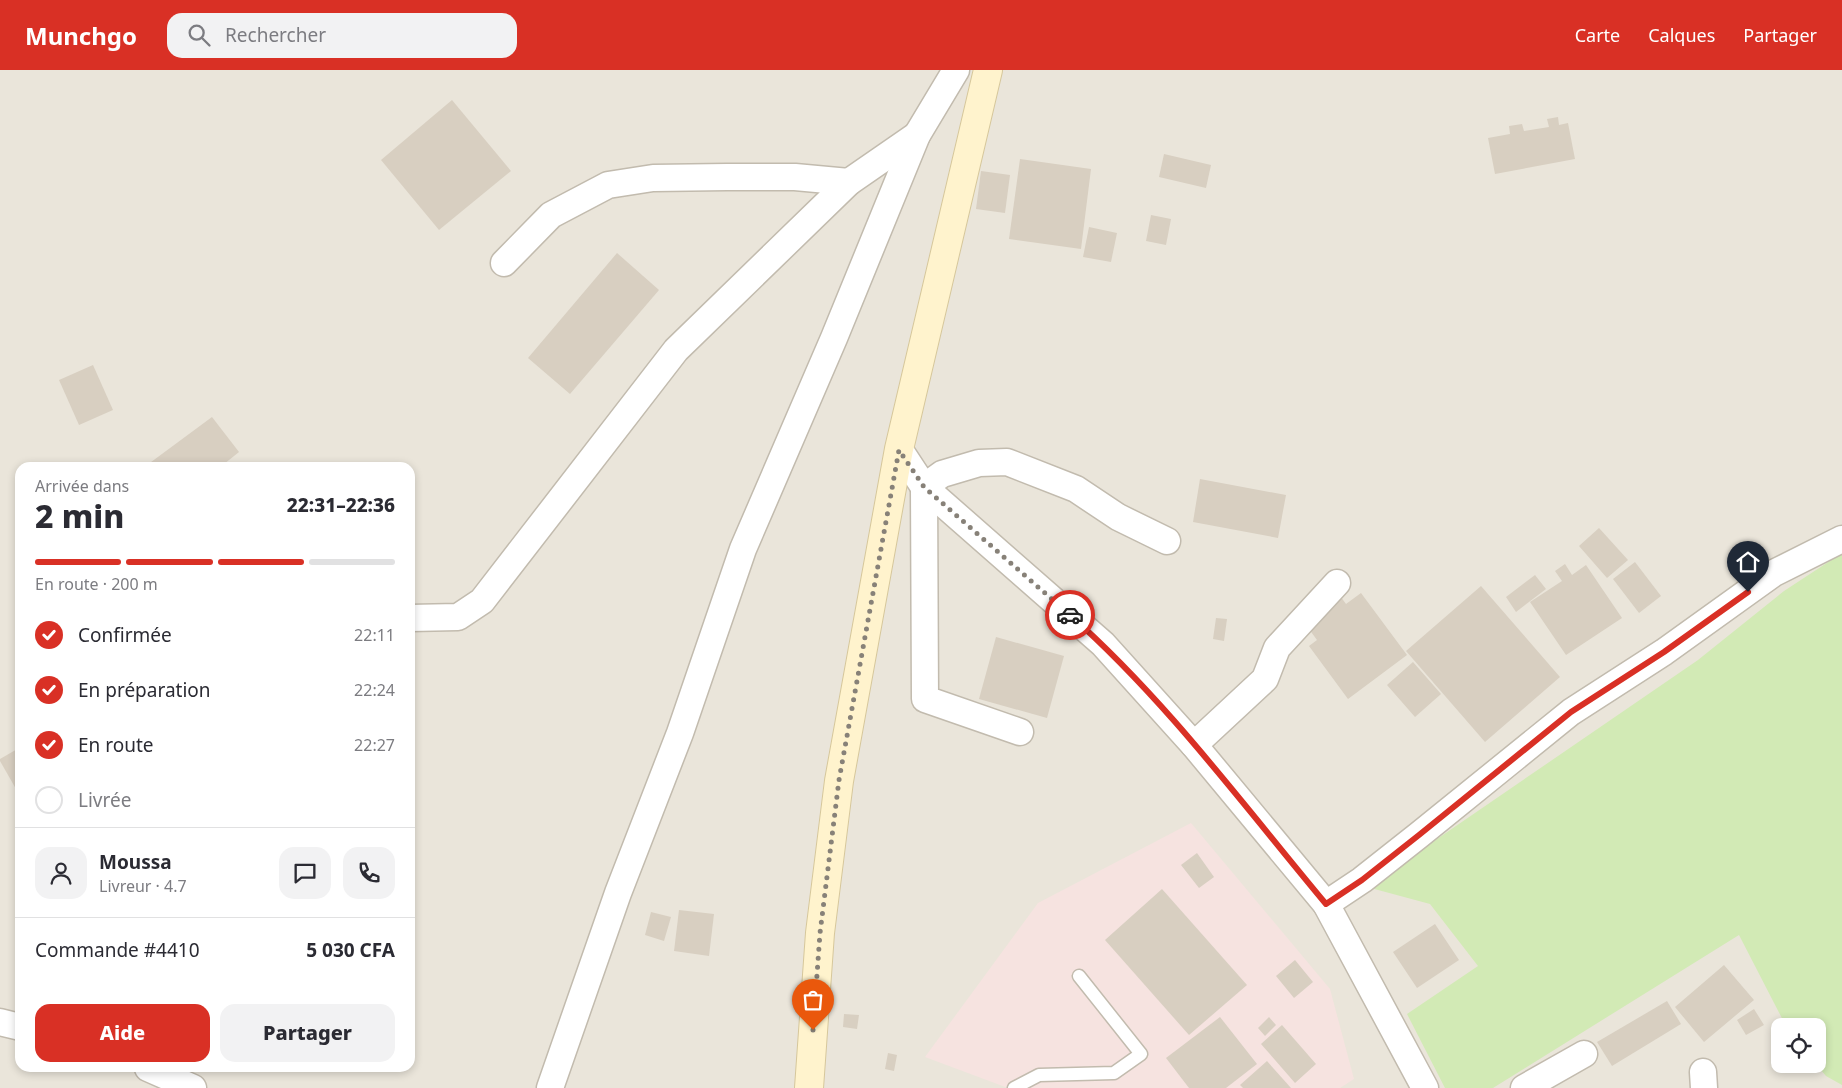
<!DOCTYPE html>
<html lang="fr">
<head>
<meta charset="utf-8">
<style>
  :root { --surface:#fff; --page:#f2f2f3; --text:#2b2b33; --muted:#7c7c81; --line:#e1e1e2; --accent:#d93025 }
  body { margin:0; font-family:"Noto Sans",sans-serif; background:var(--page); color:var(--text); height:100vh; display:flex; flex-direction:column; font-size:19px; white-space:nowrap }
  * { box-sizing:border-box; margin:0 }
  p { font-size:16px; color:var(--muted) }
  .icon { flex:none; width:28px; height:28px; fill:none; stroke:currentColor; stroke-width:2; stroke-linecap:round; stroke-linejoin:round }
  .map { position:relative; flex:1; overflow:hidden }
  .sheet { position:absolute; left:15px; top:392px; width:400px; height:610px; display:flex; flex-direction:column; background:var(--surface); border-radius:15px; box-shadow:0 2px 8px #0003 }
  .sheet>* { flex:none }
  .controls { position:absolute; left:1771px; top:948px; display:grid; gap:10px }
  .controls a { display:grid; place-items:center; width:55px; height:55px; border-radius:10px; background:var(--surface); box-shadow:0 2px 8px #0003; font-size:25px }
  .pin { position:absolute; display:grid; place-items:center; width:42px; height:42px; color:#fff; margin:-51px -21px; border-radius:50% 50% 50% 0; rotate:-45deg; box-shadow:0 0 5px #0007 }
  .pin .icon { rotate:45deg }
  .courier { position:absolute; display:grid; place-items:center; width:50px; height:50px; margin:-25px; border:4px solid #d93025; border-radius:50%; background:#fff; color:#222; box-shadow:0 1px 6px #0007 }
  .summary em { font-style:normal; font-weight:800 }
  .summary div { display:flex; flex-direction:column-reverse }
  .summary { display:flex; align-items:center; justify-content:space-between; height:85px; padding:0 20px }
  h1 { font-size:32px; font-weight:800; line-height:38px }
  .bar { display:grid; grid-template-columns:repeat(4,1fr); gap:8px 5px; align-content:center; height:60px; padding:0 20px }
  .bar i { height:6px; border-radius:4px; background:var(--line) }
  .bar .current { background:var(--accent) }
  .bar p { grid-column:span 4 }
  .line { display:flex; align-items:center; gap:12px; padding:0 20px; border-top:1px solid var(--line) }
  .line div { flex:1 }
  .round { display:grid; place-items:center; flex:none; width:52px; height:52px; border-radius:15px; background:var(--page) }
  ol { padding:0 20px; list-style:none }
  li { display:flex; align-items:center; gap:15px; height:55px }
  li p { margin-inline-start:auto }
  li .icon { padding:5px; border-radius:50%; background:var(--accent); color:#fff; stroke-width:4 }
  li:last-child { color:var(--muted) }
  li i { width:28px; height:28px; border:2px solid var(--line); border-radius:50% }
  .cta { display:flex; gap:10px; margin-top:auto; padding:10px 20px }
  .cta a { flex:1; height:58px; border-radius:15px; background:var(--accent); color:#fff; font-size:20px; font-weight:800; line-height:58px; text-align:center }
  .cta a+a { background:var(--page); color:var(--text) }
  header { display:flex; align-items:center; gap:30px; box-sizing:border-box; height:70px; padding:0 25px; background:var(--accent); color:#fff }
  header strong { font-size:24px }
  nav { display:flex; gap:28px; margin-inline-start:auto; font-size:18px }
  .search { width:350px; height:45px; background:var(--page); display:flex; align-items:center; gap:12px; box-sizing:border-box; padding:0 18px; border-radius:15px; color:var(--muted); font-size:19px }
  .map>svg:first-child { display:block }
  .residential { fill:#eae5da; fill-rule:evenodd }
  .medical { fill:#f6e3e0 }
  .green { fill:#d2eab5 }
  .building { fill:#d8cfc1 }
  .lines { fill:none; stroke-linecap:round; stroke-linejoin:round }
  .service-casing { stroke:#c2bbae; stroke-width:15 }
  .minor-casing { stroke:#c2bbae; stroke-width:29 }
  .secondary-casing { stroke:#d6c79b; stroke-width:30 }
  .service { stroke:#fff; stroke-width:12 }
  .minor { stroke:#fff; stroke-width:26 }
  .secondary { stroke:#fff3cd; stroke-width:28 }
  .done { stroke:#878178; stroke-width:5; stroke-dasharray:0 9 }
  .route { stroke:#d93025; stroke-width:6 }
</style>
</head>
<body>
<header>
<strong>Munchgo</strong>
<div class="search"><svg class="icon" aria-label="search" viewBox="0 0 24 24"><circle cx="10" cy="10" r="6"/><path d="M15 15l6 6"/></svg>Rechercher</div>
<nav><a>Carte</a><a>Calques</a><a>Partager</a></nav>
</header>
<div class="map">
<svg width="1842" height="1018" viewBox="0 0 1842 1018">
  <rect width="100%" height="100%" fill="#f6f3ec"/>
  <path class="residential" d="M0,0H1842V1018H0ZM20,398H410V998H20ZM1780,956H1818V994H1780Z"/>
  <path class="medical" d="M1191,753L1330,919L1354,1009L1340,1018H1008L925,987L1038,833Z"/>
  <path class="green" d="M1842,483V1015L1826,1006L1816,994L1818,956H1786L1739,865L1493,1018H1445L1407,944L1478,896L1430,834L1367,817L1698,590L1784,521Z"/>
  <g class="building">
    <path d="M452,30L511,101L439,160L381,90Z"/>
    <path d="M1558,47L1559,55L1568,53L1575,89L1495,104L1488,68L1510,64L1509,56L1522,54L1524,61L1549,57L1547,49Z"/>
    <path d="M1164,84L1211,95L1206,118L1159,107Z"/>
    <path d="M1020,89L1091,99L1081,179L1009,169Z"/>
    <path d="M981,101L1010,105L1005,143L976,139Z"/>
    <path d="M1151,145L1171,149L1166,175L1146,171Z"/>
    <path d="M1089,157L1117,163L1111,192L1083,187Z"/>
    <path d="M617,183L659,220L570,324L528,288Z"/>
    <path d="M93,295L113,340L79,355L59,310Z"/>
    <path d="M212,347L239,382L219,398H143Z"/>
    <path d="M1200,409L1286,425L1278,468L1193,452Z"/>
    <path d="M1599,458L1628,490L1607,508L1579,476Z"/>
    <path d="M1635,492L1661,526L1639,543L1613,509Z"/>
    <path d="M1565,494L1572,505L1586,495L1622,548L1566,585L1530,532L1562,511L1555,501Z"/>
    <path d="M1535,505L1546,519L1516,542L1506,527Z"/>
    <path d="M1481,516L1560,607L1485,672L1406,581Z"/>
    <path d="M1338,523L1346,534L1361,523L1407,585L1348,629L1309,576L1317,570L1309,559L1320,551L1313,542Z"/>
    <path d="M1216,548L1227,549L1224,571L1213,569Z"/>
    <path d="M996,567L1064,586L1047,648L979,629Z"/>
    <path d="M1413,592L1441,624L1415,647L1387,615Z"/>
    <path d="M19,678L20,681V726L0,691V689Z"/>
    <path d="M1197,783L1214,807L1199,818L1181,795Z"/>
    <path d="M1162,819L1247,915L1189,965L1105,870Z"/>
    <path d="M679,840L714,844L709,886L674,881Z"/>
    <path d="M651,842L671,847L664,871L645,865Z"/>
    <path d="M1435,854L1459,890L1417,918L1393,882Z"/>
    <path d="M1295,890L1313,912L1294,928L1276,906Z"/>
    <path d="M1724,895L1754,930L1704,972L1675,937Z"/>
    <path d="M1667,931L1681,954L1612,996L1597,972Z"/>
    <path d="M1754,939L1764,955L1746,965L1737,950Z"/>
    <path d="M844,944L859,945L857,959L843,957Z"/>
    <path d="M1220,947L1257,994L1226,1018H1189L1166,988Z"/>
    <path d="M1269,947L1276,955L1265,966L1258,958Z"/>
    <path d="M1282,955L1316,994L1295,1013L1261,974Z"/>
    <path d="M888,983L897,985L894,1001L885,999Z"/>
    <path d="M1267,991L1291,1018H1243L1240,1015Z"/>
  </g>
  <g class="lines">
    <defs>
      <path id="service" d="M1014,1018L1039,1005L1114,1003L1141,984L1079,906"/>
      <g id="minor">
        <path d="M504,193L551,145L608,115L653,108L727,107H795L849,112"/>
        <path d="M899,379L924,417L1103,574L1194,675L1326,834L1425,1018"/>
        <path d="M410,548L458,547L482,531L676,280L849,112L917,65"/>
        <path d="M1020,662L925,629L924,417L942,404L979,393L1007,392L1076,419L1118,447L1167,471"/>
        <path d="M1194,675L1265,609L1277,578L1337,513"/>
        <path d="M1326,834L1362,810L1419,765L1571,642L1664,582L1774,503L1842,469"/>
        <path d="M0,952L20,957"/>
        <path d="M148,998L193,1018"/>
        <path d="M1703,1002L1704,1018"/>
        <path d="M550,1018L618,823L680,663L743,479L834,268L917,65L956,0"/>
        <path d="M1524,1018L1584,984"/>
      </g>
      <path id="secondary" d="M809,1018L820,863L839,711L899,379L988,0"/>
    </defs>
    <use href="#service" class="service-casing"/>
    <use href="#minor" class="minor-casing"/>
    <use href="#secondary" class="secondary-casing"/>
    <use href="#service" class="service"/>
    <use href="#minor" class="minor"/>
    <use href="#secondary" class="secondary"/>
  </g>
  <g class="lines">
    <path class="done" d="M813,960L820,863L839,710L899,380L924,417L1070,545"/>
    <path class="route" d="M1070,545C1166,630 1244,736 1326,834L1362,810L1419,765L1571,642L1664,582L1748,522"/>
  </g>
</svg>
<div class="controls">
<a><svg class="icon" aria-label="locate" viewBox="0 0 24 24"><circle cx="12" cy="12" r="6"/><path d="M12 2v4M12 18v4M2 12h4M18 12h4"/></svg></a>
</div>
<div class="pin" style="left:813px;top:960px;background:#ea580c"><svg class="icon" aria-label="bag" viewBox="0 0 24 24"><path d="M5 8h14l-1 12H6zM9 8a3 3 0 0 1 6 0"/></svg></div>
<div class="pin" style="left:1748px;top:522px;background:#1f2937"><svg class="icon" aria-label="home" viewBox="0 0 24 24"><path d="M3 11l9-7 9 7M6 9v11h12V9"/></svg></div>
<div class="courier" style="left:1070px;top:545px"><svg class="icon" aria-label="car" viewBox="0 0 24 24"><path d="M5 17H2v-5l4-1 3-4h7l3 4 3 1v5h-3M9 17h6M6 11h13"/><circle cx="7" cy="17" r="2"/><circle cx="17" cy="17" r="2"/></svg></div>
<section class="sheet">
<div class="summary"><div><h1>2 min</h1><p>Arrivée dans</p></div><em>22:31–22:36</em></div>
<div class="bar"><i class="current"></i><i class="current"></i><i class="current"></i><i></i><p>En route · 200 m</p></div>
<ol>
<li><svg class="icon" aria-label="check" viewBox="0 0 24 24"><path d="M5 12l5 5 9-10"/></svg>Confirmée<p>22:11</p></li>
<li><svg class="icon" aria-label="check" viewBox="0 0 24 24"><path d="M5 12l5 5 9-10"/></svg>En préparation<p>22:24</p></li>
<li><svg class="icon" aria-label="check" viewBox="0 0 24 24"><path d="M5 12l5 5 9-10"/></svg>En route<p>22:27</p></li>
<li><i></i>Livrée</li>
</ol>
<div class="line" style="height:90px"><a class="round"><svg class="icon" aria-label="person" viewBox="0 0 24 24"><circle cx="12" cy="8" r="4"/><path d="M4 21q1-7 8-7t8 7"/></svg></a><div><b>Moussa</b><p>Livreur · 4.7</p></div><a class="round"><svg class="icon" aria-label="chat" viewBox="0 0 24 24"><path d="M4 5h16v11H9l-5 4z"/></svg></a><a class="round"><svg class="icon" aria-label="phone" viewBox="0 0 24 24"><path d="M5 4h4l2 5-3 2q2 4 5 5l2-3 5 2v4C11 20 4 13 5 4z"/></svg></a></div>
<div class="line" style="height:65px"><div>Commande #4410</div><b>5 030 CFA</b></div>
<div class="cta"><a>Aide</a><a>Partager</a></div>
</section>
</div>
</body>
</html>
